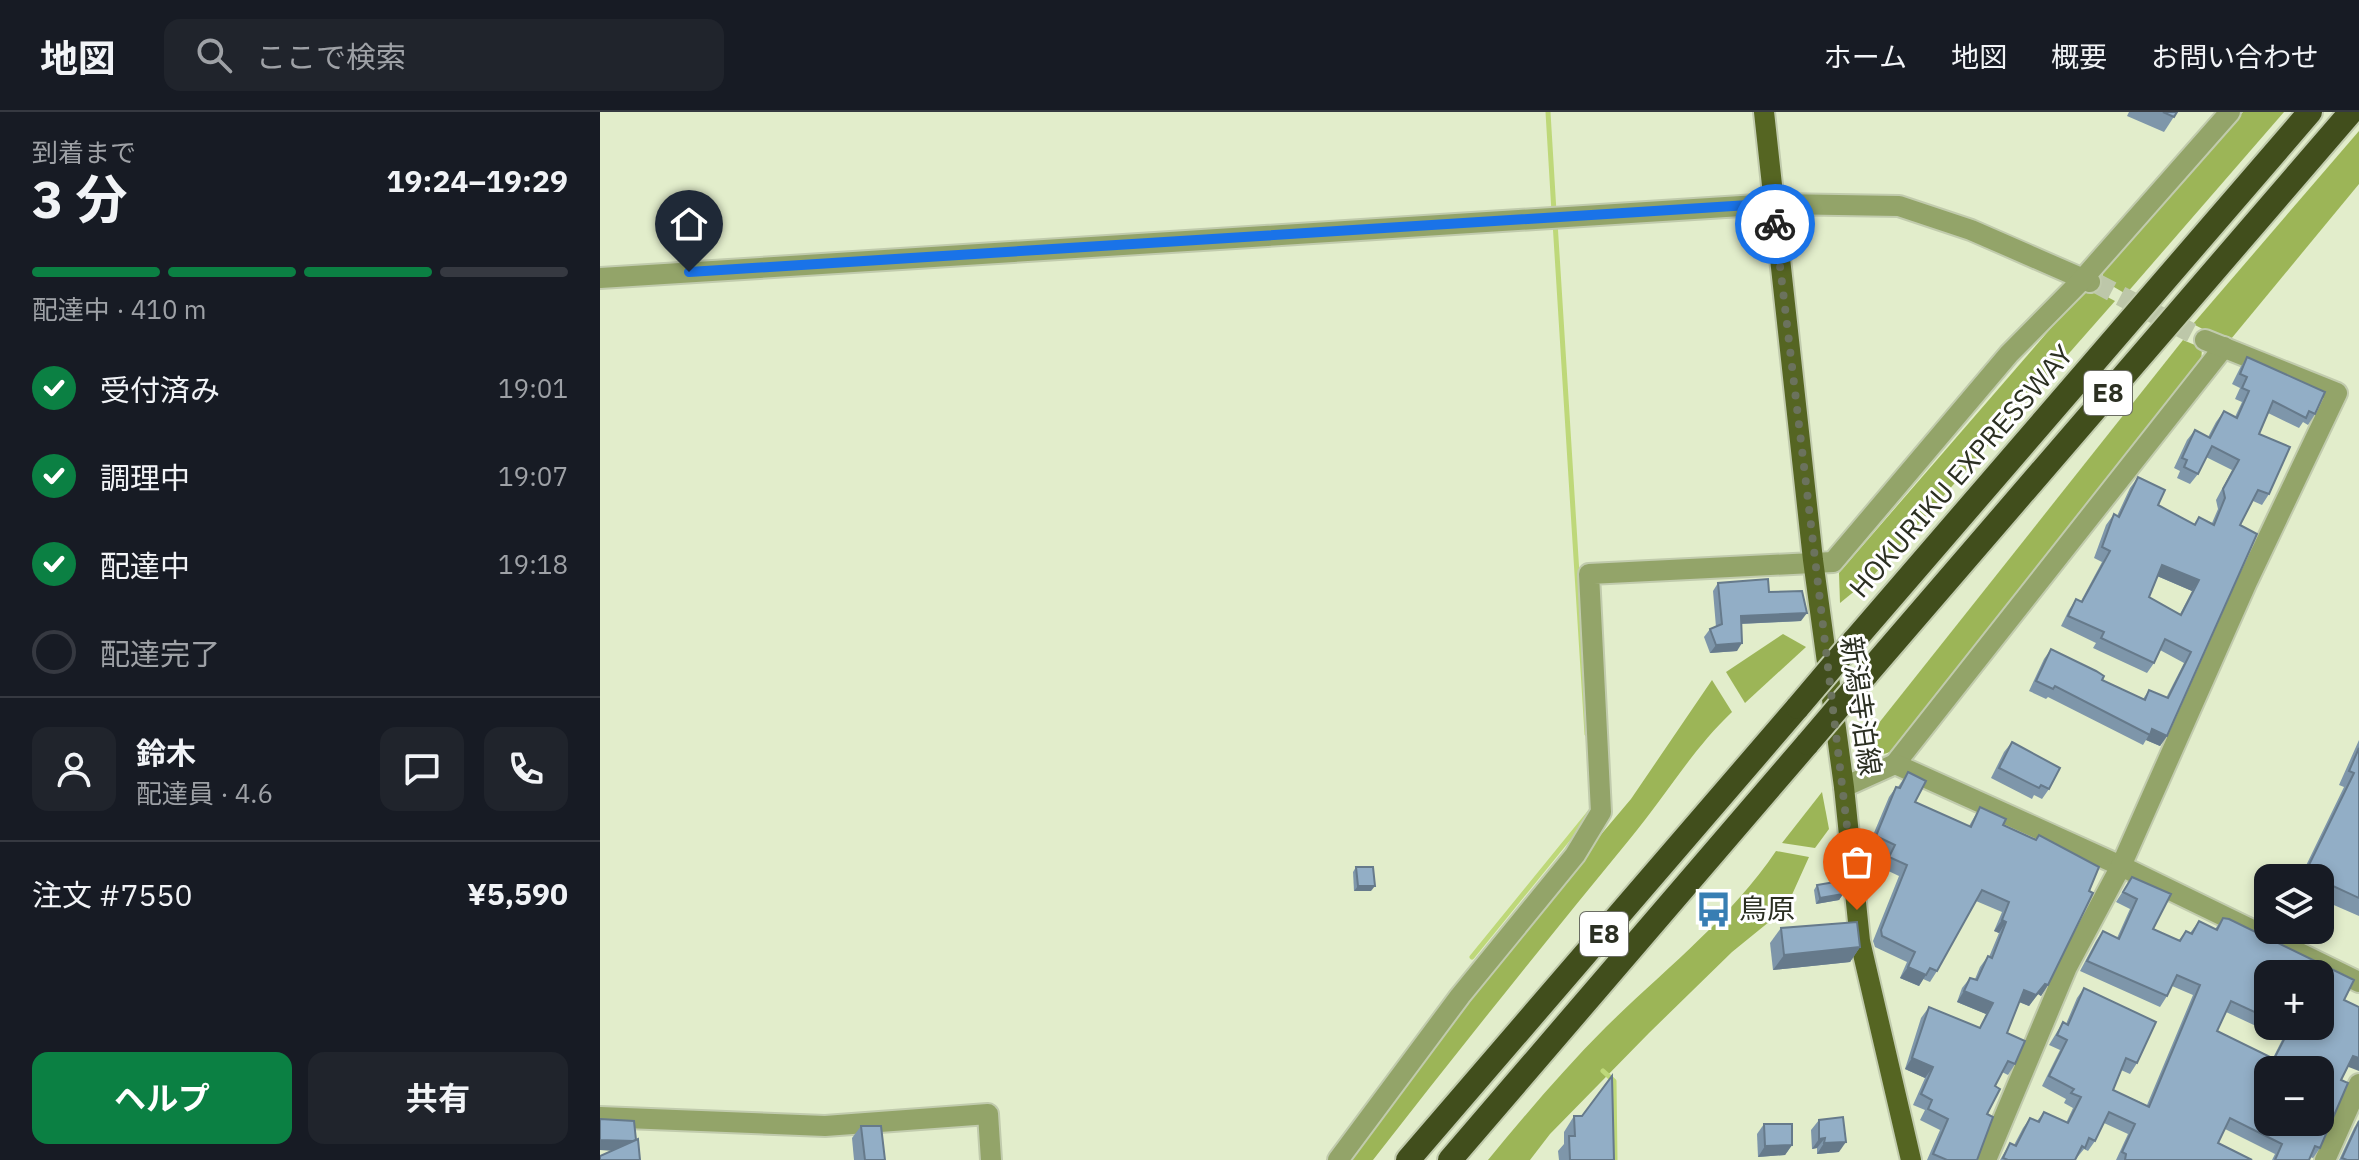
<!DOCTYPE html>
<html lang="ja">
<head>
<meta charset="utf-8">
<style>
  :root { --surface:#171b24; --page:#20242c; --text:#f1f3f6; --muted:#9ea1a6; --line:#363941; --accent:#0b8043 }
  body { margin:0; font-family:"IBM Plex Sans","Noto Sans JP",sans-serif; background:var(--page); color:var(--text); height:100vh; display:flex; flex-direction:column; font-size:30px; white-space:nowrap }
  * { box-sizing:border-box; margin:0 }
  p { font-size:26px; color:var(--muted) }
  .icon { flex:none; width:44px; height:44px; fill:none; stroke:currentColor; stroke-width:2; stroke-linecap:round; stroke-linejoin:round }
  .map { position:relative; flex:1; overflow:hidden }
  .details { display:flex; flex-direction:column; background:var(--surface); width:600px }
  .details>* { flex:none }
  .tools { position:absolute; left:1654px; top:752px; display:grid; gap:16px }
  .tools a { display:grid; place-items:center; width:80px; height:80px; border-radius:16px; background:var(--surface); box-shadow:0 4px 12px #0003; font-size:40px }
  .pin { position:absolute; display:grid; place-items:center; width:68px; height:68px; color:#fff; margin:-82px -34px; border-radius:50% 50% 50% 0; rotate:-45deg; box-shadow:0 0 8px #0007 }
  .pin .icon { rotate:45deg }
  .courier { position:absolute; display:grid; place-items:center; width:80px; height:80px; margin:-40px; border:6px solid #1a73e8; border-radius:50%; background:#fff; color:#222; box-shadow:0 2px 10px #0007 }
  .summary em { font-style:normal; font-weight:700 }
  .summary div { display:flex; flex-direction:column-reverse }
  .summary { display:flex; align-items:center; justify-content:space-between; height:136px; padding:0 32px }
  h1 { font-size:52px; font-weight:700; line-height:60px }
  .bar { display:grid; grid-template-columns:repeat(4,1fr); gap:12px 8px; align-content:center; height:96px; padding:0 32px }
  .bar i { height:10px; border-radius:6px; background:var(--line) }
  .bar .active { background:var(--accent) }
  .bar p { grid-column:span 4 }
  .line { display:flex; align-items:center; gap:20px; padding:0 32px; border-top:2px solid var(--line) }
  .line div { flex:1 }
  .round { display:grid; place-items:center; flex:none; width:84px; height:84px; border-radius:16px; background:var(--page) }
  ol { padding:0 32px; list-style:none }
  li { display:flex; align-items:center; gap:24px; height:88px }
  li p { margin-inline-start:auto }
  li .icon { padding:8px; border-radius:50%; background:var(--accent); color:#fff; stroke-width:4 }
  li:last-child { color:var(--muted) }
  li i { width:44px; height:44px; border:4px solid var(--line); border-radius:50% }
  .action { display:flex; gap:16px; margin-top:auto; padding:16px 32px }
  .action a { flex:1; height:92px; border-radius:16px; background:var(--accent); color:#fff; font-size:32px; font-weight:700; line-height:92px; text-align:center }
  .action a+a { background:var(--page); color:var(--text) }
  header { display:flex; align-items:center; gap:48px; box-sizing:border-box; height:112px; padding:0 40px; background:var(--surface); border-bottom:2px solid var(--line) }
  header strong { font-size:38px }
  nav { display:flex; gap:44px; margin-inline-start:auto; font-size:28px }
  .search { width:560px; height:72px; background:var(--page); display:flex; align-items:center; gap:20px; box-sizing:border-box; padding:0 28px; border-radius:16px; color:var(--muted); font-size:30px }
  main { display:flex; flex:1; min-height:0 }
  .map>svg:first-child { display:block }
  .forest { fill:#9cb557 }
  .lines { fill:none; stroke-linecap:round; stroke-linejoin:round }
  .stream { stroke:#bed879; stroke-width:5 }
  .minor-tunnel { stroke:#bdc7a9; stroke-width:20; stroke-dasharray:20 10; stroke-linecap:butt }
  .minor-casing { stroke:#c1cbad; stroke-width:24 }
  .primary-casing { stroke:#c1cbad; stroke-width:24 }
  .motorway-casing { stroke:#c1cbad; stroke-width:28 }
  .minor { stroke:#93a469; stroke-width:20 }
  .primary { stroke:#556522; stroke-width:20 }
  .motorway { stroke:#414e1c; stroke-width:24 }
  .motorway-bridge-casing { stroke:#c1cbad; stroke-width:28; stroke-linecap:butt }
  .motorway-bridge { stroke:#414e1c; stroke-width:24 }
  .wall { fill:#7e96aa; fill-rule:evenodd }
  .shaded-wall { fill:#667a8b }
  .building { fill:#92aec6; stroke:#667a8b; stroke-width:2; fill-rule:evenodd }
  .done { stroke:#6b725d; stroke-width:8; stroke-dasharray:0 14.4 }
  .route { stroke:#1a73e8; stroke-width:10 }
  .labels { text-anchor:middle; stroke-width:6; stroke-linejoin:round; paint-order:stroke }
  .shield { fill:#fff; stroke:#6b6d64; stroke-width:2 }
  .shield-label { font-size:26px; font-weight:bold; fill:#2b2f22 }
  .street-label { font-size:28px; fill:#2b2f22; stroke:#fff }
  .poi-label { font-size:28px; fill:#2b2f22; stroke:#fff; text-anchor:start }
</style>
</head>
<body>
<header>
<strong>地図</strong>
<div class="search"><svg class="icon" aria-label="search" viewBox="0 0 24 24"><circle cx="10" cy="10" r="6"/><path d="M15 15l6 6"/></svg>ここで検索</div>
<nav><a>ホーム</a><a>地図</a><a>概要</a><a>お問い合わせ</a></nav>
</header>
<main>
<section class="details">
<div class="summary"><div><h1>3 分</h1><p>到着まで</p></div><em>19:24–19:29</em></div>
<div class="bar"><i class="active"></i><i class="active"></i><i class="active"></i><i></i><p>配達中 · 410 m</p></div>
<ol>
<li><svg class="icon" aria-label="check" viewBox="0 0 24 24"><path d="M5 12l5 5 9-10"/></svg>受付済み<p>19:01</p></li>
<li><svg class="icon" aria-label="check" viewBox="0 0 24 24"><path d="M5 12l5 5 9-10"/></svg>調理中<p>19:07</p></li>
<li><svg class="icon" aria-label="check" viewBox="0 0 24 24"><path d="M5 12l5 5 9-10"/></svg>配達中<p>19:18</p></li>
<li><i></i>配達完了</li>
</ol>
<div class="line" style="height:144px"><a class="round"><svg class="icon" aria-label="person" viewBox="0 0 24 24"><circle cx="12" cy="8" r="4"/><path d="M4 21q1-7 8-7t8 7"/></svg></a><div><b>鈴木</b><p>配達員 · 4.6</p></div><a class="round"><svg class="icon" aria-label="chat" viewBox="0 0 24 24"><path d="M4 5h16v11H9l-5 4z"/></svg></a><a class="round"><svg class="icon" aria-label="phone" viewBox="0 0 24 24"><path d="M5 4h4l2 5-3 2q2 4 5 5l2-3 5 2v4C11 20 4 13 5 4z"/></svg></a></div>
<div class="line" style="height:104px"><div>注文 #7550</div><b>¥5,590</b></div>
<div class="action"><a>ヘルプ</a><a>共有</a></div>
</section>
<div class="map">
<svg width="1759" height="1048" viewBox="0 0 1759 1048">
  <rect width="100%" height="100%" fill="#e2edcb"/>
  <g class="forest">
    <path d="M1643,0H1684L1526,182L1502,168L1504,153Z"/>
    <path d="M1759,19V72L1631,227L1624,228L1593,212Z"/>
    <path d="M1494,178L1515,189L1273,464L1240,491L1239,461L1483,179Z"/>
    <path d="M1583,228L1602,236L1601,252L1295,637C1281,646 1275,642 1263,631Z"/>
    <path d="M1183,522L1206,535L1145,591L1126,560Z"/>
    <path d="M1112,568L1132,600C1091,639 1065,685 1029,728C942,834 857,940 773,1048H745L966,764L1031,687Z"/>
    <path d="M1222,680L1229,717L1215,736L1182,731Z"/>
    <path d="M1176,739L1209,745L1186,796L1132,840L1049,921L950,1022L930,1048H888C926,1002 964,957 1006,915C1064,858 1130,807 1176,739Z"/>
  </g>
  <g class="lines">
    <g class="stream">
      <path d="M948,0L954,100"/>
      <path d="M955,110L987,622"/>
      <path d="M872,845L990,700"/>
      <path d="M1003,959L1014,969L1015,1048"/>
    </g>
    <path class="minor-tunnel" d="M1494,170L1605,228"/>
    <defs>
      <g id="minor">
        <path d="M0,166L1173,92L1299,94L1371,118L1490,170"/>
        <path d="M1295,652L1624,235"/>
        <path d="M1244,675L1295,652L1521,754L1759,870"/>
        <path d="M0,1005L225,1014L388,1002L391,1048"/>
        <path d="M738,1048L860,884L975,743L1001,700L989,462L1233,450L1409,242L1481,169L1630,0"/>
        <path d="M1386,1048L1467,855L1521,754L1647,470L1737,281L1605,228"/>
        <path d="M1725,1048L1759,972"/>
      </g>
      <path id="primary" d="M1164,0L1213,448L1244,675L1260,829L1311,1048"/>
      <g id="motorway">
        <path d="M1253,530L1710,0"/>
        <path d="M1266,563L1751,0"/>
        <path d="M808,1048L1198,595"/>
        <path d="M850,1048L1208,631"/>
      </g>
    </defs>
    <use href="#minor" class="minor-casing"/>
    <use href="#primary" class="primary-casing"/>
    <use href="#motorway" class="motorway-casing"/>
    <use href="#minor" class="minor"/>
    <use href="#primary" class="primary"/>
    <use href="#motorway" class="motorway"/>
    <defs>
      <g id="motorway-bridge">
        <path d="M1198,595L1253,530"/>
        <path d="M1208,631L1266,563"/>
      </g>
    </defs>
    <use href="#motorway-bridge" class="motorway-bridge-casing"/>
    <use href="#motorway-bridge" class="motorway-bridge"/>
  </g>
  <g class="wall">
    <path d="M1529,0H1577L1564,20L1527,4Z"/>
    <path d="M1647,245L1715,302L1708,313L1703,310L1699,316L1668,301L1659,322L1669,382L1662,393L1653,389L1640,413L1567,624L1560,634L1546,628L1543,633L1448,585L1446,587L1429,579L1444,547L1451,537L1502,568L1543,587L1549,578L1566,586L1584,551L1560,538L1554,551L1547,561L1493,536L1496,531L1461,514L1469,498L1476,487L1481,489L1502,450L1494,446L1506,413L1514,402L1517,404L1530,376L1538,365L1558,393L1594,412L1599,405L1612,411L1618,397L1616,388L1632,358L1606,345L1598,362L1590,372L1577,366L1580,359L1574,356L1587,328L1595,318L1608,325L1616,310L1624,299L1635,305L1642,290L1635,287L1640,276L1632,272L1640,256ZM1557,464L1592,479L1580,502L1549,485Z"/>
    <path d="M1118,471L1169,480L1201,509L1141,512L1137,539L1110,541L1104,525L1110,517L1116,515L1113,479Z"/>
    <path d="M1759,628V804L1720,787V766H1700L1744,675L1739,673Z"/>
    <path d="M1412,630L1449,677L1442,687L1434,683L1432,687L1391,666L1404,640Z"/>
    <path d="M1308,660L1315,690L1369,714L1380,695L1403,713L1436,727L1439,723L1448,873L1441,884L1438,882L1429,894L1419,890L1407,921L1415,952L1408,963L1402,960L1395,974L1387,1002L1377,1048H1327L1340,1018L1320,1008L1325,998L1313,993L1325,966L1305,957L1321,906L1329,895L1379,916L1386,902L1357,890L1362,876L1370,866L1375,867L1380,855L1388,844L1389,845L1399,821L1394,819L1402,800L1376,789L1337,859L1330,870L1323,867L1319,874L1300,866L1307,850L1275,835L1273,829L1299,764L1282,756L1287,743L1268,735L1289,685L1296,675H1298Z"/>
    <path d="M756,755L771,779H754L753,760Z"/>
    <path d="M1532,765L1553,817L1579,828L1586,819L1590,821L1599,809L1615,817L1623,806L1754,868L1744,888L1748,955L1741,968L1720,1036L1713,1046L1710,1045L1709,1048H1672L1675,1042L1625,1017L1618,1031L1652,1048H1516L1528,1022L1504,1011L1495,1029L1488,1039L1484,1037L1475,1048H1400L1410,1031L1414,1033L1423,1016L1430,1006L1437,1009L1444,1000L1466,1011L1473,996L1464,991L1466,987L1442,974L1460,938L1449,933L1463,910L1466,912L1477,886L1484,876L1537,951L1530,962L1521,958L1513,978L1547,993L1593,883L1572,874L1567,884L1560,895L1480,859L1496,829L1503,819L1517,826L1530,797L1516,790ZM1668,862H1720V914H1672L1686,920L1673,946L1617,919L1626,900L1656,914L1660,908L1668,912Z"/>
    <path d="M1217,773L1243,782L1239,788L1216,792L1214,778Z"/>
    <path d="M1181,816L1260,835L1250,850L1173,858L1170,831Z"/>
    <path d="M974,1004L1014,1048H959L958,1039L964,1032V1020Z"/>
    <path d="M1219,1008L1239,1040L1217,1042V1036L1212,1037L1211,1018Z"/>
    <path d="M1759,1008V1048H1739L1754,1016Z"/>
    <path d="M1164,1012L1192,1033L1185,1043L1158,1045L1157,1022Z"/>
    <path d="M261,1014L285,1048H254L252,1026Z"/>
  </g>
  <g class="shaded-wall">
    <path d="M1562,453L1599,468L1592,479L1555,463Z"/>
    <path d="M1207,501L1201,509L1135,512L1141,504Z"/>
    <path d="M1142,531L1137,539L1110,541L1116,533Z"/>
    <path d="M1552,617L1567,624L1560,634L1546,628Z"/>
    <path d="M758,774H775L771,779H754Z"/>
    <path d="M1243,782L1239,788L1216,792L1220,786Z"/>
    <path d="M1402,808L1406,810L1399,821L1394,819Z"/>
    <path d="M1260,835L1250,850L1173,858L1184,843Z"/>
    <path d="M1308,855L1326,863L1319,874L1300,866Z"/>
    <path d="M1445,872L1448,873L1441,884L1438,882L1429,894L1417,889L1424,878Z"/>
    <path d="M1364,879L1393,891L1386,902L1357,890Z"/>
    <path d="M1753,944L1759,946V959L1746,954Z"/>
    <path d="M1312,946L1333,955L1325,966L1305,957Z"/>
    <path d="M1225,1026L1217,1036L1212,1037L1219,1027Z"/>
    <path d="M0,1028L36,1029L29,1040L0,1038Z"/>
    <path d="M1246,1030L1239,1040L1217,1042L1224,1031Z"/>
    <path d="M1192,1033L1185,1043L1158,1045L1165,1034Z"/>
  </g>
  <g class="building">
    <path d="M1563,0H1577L1574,5Z"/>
    <path d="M1647,245L1725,280L1715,302L1709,299L1706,306L1673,289L1659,322L1690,335L1669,382L1658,378L1640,413L1657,422L1567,624L1552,617L1550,623L1455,574L1453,577L1436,569L1451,537L1496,559L1504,564L1502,568L1545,588L1549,578L1568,586L1591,540L1565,527L1554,551L1501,526L1504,520L1468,504L1476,487L1482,490L1510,439L1502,435L1514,402L1519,405L1538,365L1565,378L1558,393L1595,413L1599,405L1614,413L1625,386L1623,377L1639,348L1612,334L1598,362L1584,355L1587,348L1582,346L1595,318L1610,326L1624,299L1637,306L1649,279L1642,276L1647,265L1640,262ZM1562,453L1599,468L1581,503L1549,485Z"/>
    <path d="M1168,467L1169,480L1202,479L1207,501L1141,504L1142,531L1116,533L1110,517L1122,512L1118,471Z"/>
    <path d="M1412,630L1460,656L1449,677L1441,673L1439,676L1399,656Z"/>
    <path d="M1759,636V786L1720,768V766H1716L1705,761L1754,661L1749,659Z"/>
    <path d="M1308,660L1326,669L1315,690L1371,715L1380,695L1406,707L1403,713L1436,728L1439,723L1499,755L1489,779L1493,781L1448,873L1445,872L1436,883L1424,878L1407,921L1425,929L1415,952L1408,949L1395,974L1400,977L1387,1002L1393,1005L1377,1048H1347L1333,1042L1348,1007L1328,997L1332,988L1321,982L1333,955L1312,946L1329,895L1380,916L1393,891L1364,879L1370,866L1377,868L1388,844L1392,846L1406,810L1402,808L1409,790L1382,778L1337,859L1330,856L1326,863L1308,855L1315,840L1282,824L1281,818L1307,753L1289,745L1295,733L1276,724L1296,675L1300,676Z"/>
    <path d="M756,755H773L775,774H758Z"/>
    <path d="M1532,765L1571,782L1553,817L1580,829L1586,819L1592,822L1599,809L1617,818L1623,806L1629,807L1754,868L1744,888L1759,895V946L1753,944L1741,968L1748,971L1720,1036L1715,1034L1709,1048H1675L1682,1032L1630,1006L1618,1031L1652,1048H1525L1526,1042L1522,1040L1535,1012L1509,1000L1495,1029L1489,1026L1485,1036L1482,1034L1475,1048H1408L1403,1046L1410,1031L1416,1034L1430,1006L1439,1010L1444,1000L1468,1011L1481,985L1471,981L1474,977L1449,964L1467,928L1457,923L1463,910L1468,913L1484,876L1556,910L1537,951L1526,946L1513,978L1549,995L1600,873L1577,863L1567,884L1487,849L1503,819L1519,827L1537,787L1523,780ZM1689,853L1708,862H1720V914H1691L1674,947L1617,919L1631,889L1663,904L1666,898L1668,899V862H1684ZM1668,958H1720V1010H1668Z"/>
    <path d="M1241,769L1243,782L1220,786L1217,773Z"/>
    <path d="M1257,810L1260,835L1184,843L1181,816Z"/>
    <path d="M1012,964L1014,1048H970L969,1024H975L974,1004H982Z"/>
    <path d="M1243,1005L1246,1030L1224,1031L1225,1026L1219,1027V1008Z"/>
    <path d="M0,1007L34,1009L36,1028L33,1029L0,1028Z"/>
    <path d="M1759,1009V1048H1747L1742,1046Z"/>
    <path d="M1164,1012H1192V1033L1165,1034Z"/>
    <path d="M261,1014H281L285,1048H265Z"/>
    <path d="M38,1027L40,1048H0V1044Z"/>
  </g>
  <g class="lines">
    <path class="done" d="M1175,112L1257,798"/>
    <path class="route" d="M89,160L1149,93L1173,92L1175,112"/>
  </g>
  <defs>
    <symbol id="bus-bare" viewBox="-9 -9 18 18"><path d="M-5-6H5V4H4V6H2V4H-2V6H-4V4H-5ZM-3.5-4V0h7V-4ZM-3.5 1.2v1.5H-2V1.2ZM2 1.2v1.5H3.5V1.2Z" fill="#387eb3" stroke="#fff" stroke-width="2.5" paint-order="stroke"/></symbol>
  </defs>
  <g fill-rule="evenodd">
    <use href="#bus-bare" x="1088" y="772" width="51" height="51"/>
  </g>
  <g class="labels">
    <g class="shield">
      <rect x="1484" y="259" width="48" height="44" rx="6"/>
      <rect x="980" y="800" width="48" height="44" rx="6"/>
    </g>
    <g class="shield-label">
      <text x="1508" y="290">E8</text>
      <text x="1004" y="831">E8</text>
    </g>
    <g class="street-label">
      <text transform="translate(1361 359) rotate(-49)" y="10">HOKURIKU EXPRESSWAY</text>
      <text transform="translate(1261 594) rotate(82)" y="10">新潟寺泊線</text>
    </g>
    <g class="poi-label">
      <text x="1139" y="807">鳥原</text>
    </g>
  </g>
</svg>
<div class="tools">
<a><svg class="icon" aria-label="layers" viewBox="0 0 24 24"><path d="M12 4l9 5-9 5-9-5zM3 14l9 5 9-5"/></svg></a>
<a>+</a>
<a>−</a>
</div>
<div class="pin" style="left:1257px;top:798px;background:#ea580c"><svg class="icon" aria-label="bag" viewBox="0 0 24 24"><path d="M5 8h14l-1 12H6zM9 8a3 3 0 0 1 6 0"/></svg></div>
<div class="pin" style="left:89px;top:160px;background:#1f2937"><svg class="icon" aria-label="home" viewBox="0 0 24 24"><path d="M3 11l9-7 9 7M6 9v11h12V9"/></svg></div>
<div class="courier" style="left:1175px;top:112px"><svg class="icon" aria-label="bike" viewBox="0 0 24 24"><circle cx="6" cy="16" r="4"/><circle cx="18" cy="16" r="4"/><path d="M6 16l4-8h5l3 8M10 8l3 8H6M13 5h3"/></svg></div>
</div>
</main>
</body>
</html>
